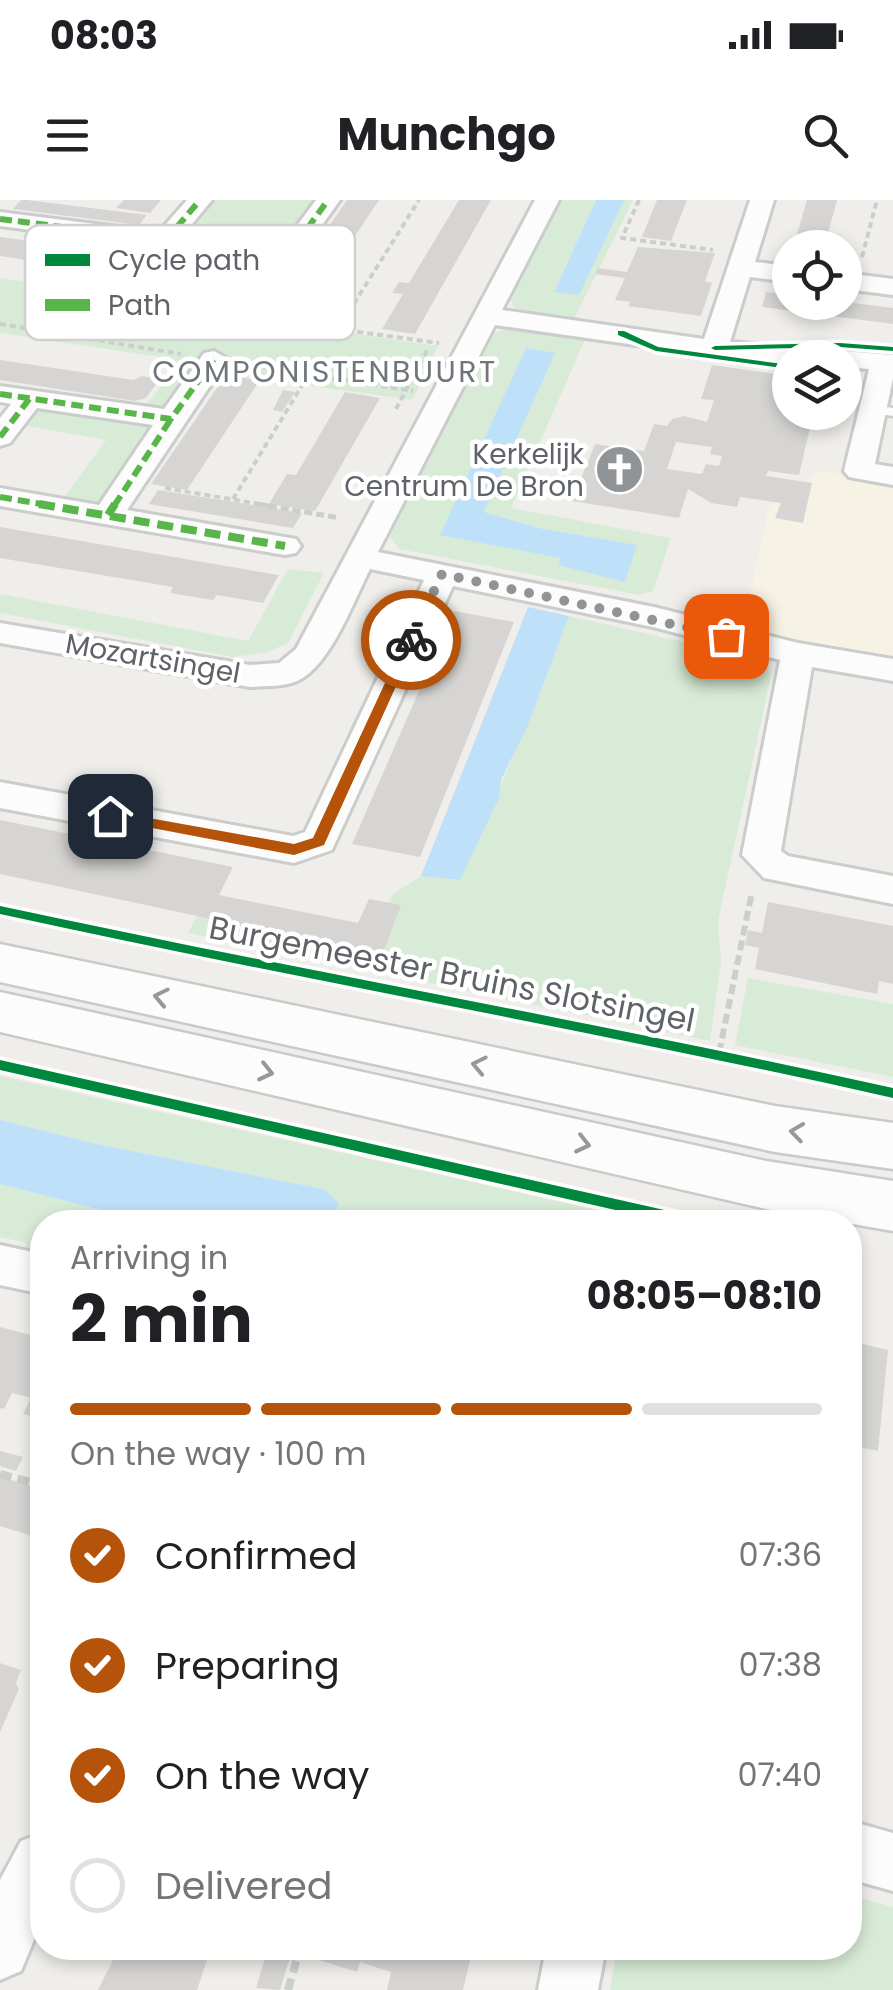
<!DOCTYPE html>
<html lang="en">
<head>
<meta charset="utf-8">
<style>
  :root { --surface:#fff; --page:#f6f6f6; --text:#202124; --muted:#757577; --line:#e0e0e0; --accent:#b45309 }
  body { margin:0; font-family:Poppins,sans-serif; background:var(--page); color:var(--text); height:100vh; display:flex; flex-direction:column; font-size:38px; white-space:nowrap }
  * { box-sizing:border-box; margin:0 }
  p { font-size:32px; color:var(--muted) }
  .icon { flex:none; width:55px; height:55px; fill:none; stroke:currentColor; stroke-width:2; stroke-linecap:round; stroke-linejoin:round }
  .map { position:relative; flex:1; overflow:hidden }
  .drawer { position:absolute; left:30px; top:1010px; width:832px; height:750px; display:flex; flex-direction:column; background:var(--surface); border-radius:40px; box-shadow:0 5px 15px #0003 }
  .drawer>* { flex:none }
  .controls { position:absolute; left:772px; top:30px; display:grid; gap:20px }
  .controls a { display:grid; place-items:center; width:90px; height:90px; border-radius:50%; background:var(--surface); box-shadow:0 5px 15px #0003; font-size:50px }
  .pin { position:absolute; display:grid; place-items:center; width:85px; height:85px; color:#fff; margin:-42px; border-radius:20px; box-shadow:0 5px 15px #0006 }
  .courier { position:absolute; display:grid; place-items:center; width:100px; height:100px; margin:-50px; border:8px solid #b45309; border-radius:50%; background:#fff; color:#222; box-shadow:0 2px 12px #0007 }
  .headline em { font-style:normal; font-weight:700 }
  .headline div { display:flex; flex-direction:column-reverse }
  .headline { display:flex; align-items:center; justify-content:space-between; height:170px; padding:0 40px }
  h1 { font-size:65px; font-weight:700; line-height:75px }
  .bar { display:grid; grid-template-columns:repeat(4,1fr); gap:15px 10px; align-content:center; height:120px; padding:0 40px }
  .bar i { height:12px; border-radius:8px; background:var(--line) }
  .bar .selected { background:var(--accent) }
  .bar p { grid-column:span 4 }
  ol { padding:0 40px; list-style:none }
  li { display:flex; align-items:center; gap:30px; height:110px }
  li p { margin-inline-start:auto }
  li .icon { padding:10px; border-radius:50%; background:var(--accent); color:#fff; stroke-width:4 }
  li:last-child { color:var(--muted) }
  li i { width:55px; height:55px; border:5px solid var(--line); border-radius:50% }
  .status { display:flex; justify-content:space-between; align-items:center; height:70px; padding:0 50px; background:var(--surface); direction:ltr }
  .status svg { height:28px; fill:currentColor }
  header { display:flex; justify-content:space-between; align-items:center; height:130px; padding:0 40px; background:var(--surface); font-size:45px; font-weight:700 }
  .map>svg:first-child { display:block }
  .commercial { fill:#f7f3e4 }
  .green { fill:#d8ebd6; fill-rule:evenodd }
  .water { fill:#bfe0f9 }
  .building { fill:#d6d5d3; fill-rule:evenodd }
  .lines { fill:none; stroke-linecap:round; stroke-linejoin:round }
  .lane-casing { stroke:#cbcccc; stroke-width:5 }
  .street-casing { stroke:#cbcccc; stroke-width:6 }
  .secondary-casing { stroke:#cacacb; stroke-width:5 }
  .path-far3 { stroke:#cacfcc; stroke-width:4; stroke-dasharray:6 4; stroke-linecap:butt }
  .path-far2 { stroke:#cacfcc; stroke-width:5; stroke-dasharray:8 4; stroke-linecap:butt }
  .path-far1 { stroke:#cacfcc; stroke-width:6; stroke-dasharray:10 5; stroke-linecap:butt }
  .path { stroke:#cacfcc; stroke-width:8; stroke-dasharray:12 6; stroke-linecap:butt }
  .lane { fill:#fdfcfc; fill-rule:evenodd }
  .street { fill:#fdfcfc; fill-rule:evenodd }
  .secondary { fill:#fdfcfc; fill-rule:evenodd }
  .quiet-far1 { stroke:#58b549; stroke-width:6; stroke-dasharray:12 6; stroke-linecap:butt }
  .quiet { stroke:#58b549; stroke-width:8; stroke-dasharray:16 8; stroke-linecap:butt }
  .cycleway-casing { stroke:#fff; stroke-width:7 }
  .cycleway { fill:#00873e; fill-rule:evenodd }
  .oneway { stroke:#96999c }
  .route { fill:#b45309 }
  .done { stroke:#919496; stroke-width:10; stroke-dasharray:0 18 }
  .labels { text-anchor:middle; stroke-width:9; stroke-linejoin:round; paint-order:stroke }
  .far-poi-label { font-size:28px; fill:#5f6368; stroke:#fff; text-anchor:end }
  .far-street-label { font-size:28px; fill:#5f6368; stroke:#fff }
  .far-neighbourhood-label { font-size:30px; letter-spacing:2.5px; fill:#70757a; stroke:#fff }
  .street-label { font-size:32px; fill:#5f6368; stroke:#fff }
  .key { fill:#fff; stroke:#cfd0d2; stroke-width:2.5 }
  .key-label { font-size:28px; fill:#5f6368 }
</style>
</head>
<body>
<div class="status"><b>08:03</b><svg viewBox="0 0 49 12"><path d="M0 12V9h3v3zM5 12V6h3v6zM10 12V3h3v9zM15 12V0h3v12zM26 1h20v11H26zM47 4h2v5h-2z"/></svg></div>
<header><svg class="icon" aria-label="menu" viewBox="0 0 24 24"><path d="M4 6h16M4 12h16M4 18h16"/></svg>Munchgo<svg class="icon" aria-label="search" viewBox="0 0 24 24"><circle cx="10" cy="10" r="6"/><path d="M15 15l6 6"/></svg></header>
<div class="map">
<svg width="893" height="1790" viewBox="0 0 893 1790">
  <rect width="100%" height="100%" fill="#efeeea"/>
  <path class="commercial" d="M821,271L893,281V459L742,431L769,307Z"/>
  <g class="green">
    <path d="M215,0H320L292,40L195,27Z"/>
    <path d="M558,0H596L554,91L578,95L624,0H633L573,121L514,108L510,98Z"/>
    <path d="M245,62L272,66L238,117L438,146L412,200L195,170L101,306L63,299L106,240L23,225L38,205L135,219L175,168L160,165V157L0,133V78L211,108Z"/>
    <path d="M507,128H535L587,135L511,308L671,338L653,391L639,395L399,349L390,336L488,136ZM554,154L484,312L543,329L636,345L625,381L558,365L560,358L440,334Z"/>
    <path d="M288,369L324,373L288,443L265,453L232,457L0,413V394L248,441Z"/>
    <path d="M569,416L763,460L771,476L718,721L721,762L710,841L188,733L199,711L371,747L393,694L421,676L460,680C499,592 534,507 569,416Z"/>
    <path d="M748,778L893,804V877L735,845Z"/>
    <path d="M0,876L650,1022H331L335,1017L323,989L91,943L0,920Z"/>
    <path d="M0,984L144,1021L191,1022H42V1059L24,1055L27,1043L0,1037Z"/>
    <path d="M850,1695L893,1707V1790H610L617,1748H850Z"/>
  </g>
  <g class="water">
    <path d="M596,0H624L579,95L554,92Z"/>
    <path d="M526,148L555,153L484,312L543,329L637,345L625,382L558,365L560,358L440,335Z"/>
    <path d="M528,407L569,416L527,527L501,580L499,598L460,680L421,676Z"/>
    <path d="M0,920L92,943L323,989L339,1003L331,1022L144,1021L0,984Z"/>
  </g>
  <g class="building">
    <path d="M21,0H27L147,15L139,25L13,9Z"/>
    <path d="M124,0H161L150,13L116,8Z"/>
    <path d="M347,0H379L301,117L269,113Z"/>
    <path d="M459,0H491L415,134L382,129L403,94L392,93L399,82L409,83Z"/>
    <path d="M657,0H687L671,41L642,37Z"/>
    <path d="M807,0H837L824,48H793Z"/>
    <path d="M0,37L208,65L240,71L228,88L90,69L86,74L69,72L73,67L0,56Z"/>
    <path d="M638,47L715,53L705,81L712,83L701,116L628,106L630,102L615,100L625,78L595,74L598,68L627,72Z"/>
    <path d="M766,92L790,95V102H845L893,108V124L762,107Z"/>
    <path d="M0,160L134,180L142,176L157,179V183L146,198L135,201L0,180Z"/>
    <path d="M712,165L790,176V212H830L829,217L813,215L799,275L768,271L766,276L812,283L803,323L775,318L781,303L740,297L737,307L711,303L688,289L679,318L572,301L595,244L644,251L654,224L667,226L672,219L684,216L707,222L714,200L701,199ZM676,242L712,247L710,254L722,256L719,266L706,264L702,274L667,269Z"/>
    <path d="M226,175L260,180L187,290L151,284Z"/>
    <path d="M283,190L295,192L282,212L273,210Z"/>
    <path d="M345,192L380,198L315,311L269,304L287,274L296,275Z"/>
    <path d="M158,290L290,311L302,313L293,328L149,304Z"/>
    <path d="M0,327L255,371L279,375L263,403L217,395L213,400L170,393L173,387L0,358Z"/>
    <path d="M454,411L514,422L420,657L352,644Z"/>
    <path d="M0,620L233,667L219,695L358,723L369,699L401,705L381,758L347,751L348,748L0,674Z"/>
    <path d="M768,702L893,726V784L879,781L877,794L755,769L759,748L745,745L748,730L762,733Z"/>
    <path d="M0,1127L42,1138V1219L23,1214L31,1198L12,1193L4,1209L0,1208Z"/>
    <path d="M850,1141L888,1150L878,1251L850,1245Z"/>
    <path d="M0,1251L23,1257L16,1271L0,1266Z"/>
    <path d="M0,1277L42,1289V1339L0,1326Z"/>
    <path d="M0,1463L21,1470L16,1483L19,1489L0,1532Z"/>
    <path d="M119,1748H211L197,1790H98Z"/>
    <path d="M268,1748H293L280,1790L256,1788Z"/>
    <path d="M305,1748L363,1750L473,1748L463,1790H387L391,1772L360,1762L357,1772L303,1755Z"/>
  </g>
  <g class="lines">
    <defs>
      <path id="lane" d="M871,205L893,208V216L866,212V206Z"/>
      <g id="street">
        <path d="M187,0H212L183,35L281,47L316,0H340L253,122L244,124L231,116L271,61L0,26V12L159,32Z"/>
        <path d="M535,0H559L502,110L704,139L750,0H774L755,62L790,66V82L750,77L730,142L893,155V178L875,264L893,267V285L849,277L844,271L869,169L845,167V158H790V167L495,125L378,352L654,407L798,443L893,459V481L812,467L781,651L788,656L893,676V704L764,678L742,655L780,460L653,427L453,386L332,650L294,663L0,608V582L293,636L305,632L424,380L370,369C354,400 330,467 297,481C284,487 265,486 250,487L0,443V423L250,465L279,463L296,449Z"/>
        <path d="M845,73L893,79V95L845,89Z"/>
        <path d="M214,151L228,159L127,310L296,339L301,346L296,353L285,355L0,306V288L99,305L153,225L37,208L10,243L0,246V218L11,204L0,202V186L164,209L204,153Z"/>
        <path d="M0,1045L42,1054V1094L0,1085Z"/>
        <path d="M850,1621L893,1633V1691L850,1679Z"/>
        <path d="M42,1633V1721L21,1771L0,1780V1680L21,1641Z"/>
        <path d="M546,1748H606L598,1790H538Z"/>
      </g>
      <g id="secondary">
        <path d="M0,744L775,906L893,923V969L775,952L0,782Z"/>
        <path d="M0,792L766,961L893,981V1031L766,1009L0,832Z"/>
      </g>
    </defs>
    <use href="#lane" class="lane-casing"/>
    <use href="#street" class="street-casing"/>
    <use href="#secondary" class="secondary-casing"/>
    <g class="path-far3">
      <path d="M639,0L622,38L713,50"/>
      <path d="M862,57L877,0"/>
      <path d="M278,121L439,143"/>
      <path d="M0,124L181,154"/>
      <path d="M338,129L419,0"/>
      <path d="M243,164L413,191"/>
      <path d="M396,209L428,149"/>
      <path d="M165,288L271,306"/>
      <path d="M233,299L309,174"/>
    </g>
    <path class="path-far2" d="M257,304L340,318"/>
    <path class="path-far1" d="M719,853L752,692"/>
    <g class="path">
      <path d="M0,1274L42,1285"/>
      <path d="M288,1790L300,1748"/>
    </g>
    <use href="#lane" class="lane"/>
    <use href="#street" class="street"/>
    <use href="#secondary" class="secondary"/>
    <g class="quiet-far1">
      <path d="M0,19L289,56"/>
      <path d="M165,41L200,0"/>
      <path d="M244,116L328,0"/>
      <path d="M0,194L171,219L214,159"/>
      <path d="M0,237L30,198"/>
      <path d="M0,297L54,306"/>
      <path d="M114,306L171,219"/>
    </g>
    <g class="quiet">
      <path d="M39,304L285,346"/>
      <path d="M108,315L115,304"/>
    </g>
    <defs>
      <g id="cycleway">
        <path d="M618,131H624L658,147L790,165V169L656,151L618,135Z"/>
        <path d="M840,143L893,147V151L840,147L715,150L711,148L715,146Z"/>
        <path d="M0,706C297,770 596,822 893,888V898C596,831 297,779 0,714Z"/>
        <path d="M0,860L691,1016L696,1018L698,1022H668L0,870Z"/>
      </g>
    </defs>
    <use href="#cycleway" class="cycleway-casing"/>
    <use href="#cycleway" class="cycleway"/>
  </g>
  <defs><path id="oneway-chevron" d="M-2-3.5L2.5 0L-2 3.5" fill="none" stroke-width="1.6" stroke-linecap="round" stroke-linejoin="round" transform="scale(2.5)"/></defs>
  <g class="oneway">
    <use href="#oneway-chevron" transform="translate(161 797) rotate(-168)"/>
    <use href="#oneway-chevron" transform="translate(479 865) rotate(-168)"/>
    <use href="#oneway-chevron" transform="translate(266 872) rotate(13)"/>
    <use href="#oneway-chevron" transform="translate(797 932) rotate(-172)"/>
    <use href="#oneway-chevron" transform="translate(583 944) rotate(13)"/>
  </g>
  <path class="route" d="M411,436L417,440L324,645L294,655L110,620L103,616L110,611L294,644L313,638L405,440Z"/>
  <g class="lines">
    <path class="done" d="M411,440L442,374L726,436"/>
  </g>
  <defs>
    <symbol id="church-disc" viewBox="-11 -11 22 22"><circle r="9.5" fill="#919496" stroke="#fff"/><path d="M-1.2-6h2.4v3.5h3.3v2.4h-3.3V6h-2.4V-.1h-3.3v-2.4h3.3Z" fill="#fff"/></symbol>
  </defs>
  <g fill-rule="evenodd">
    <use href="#church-disc" x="592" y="242" width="55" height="55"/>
  </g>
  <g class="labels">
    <g class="far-poi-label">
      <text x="584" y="264">Kerkelijk<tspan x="584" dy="32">Centrum De Bron</tspan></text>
    </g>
    <g class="far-street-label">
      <text transform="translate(153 458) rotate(10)" y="10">Mozartsingel</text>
    </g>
    <g class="far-neighbourhood-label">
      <text x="325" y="182">COMPONISTENBUURT</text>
    </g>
    <g class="street-label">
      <text transform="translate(452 774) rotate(11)" y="11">Burgemeester Bruins Slotsingel</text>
    </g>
  </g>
  <rect x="25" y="25" width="330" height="115" rx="15" class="key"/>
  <rect x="45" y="54" width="45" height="12" fill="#00873e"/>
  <rect x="45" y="99" width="45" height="12" fill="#58b549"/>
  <g class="key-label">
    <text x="108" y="70">Cycle path</text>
    <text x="108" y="115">Path</text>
  </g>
</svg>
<div class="controls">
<a><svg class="icon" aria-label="locate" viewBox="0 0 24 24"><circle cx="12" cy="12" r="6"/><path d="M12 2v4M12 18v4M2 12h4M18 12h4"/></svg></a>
<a><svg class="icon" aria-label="layers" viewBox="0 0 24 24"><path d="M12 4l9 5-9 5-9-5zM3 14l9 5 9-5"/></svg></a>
</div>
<div class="pin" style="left:726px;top:436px;background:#ea580c"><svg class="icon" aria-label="bag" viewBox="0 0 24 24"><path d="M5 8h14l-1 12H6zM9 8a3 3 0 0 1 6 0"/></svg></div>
<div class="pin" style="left:110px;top:616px;background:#1f2937"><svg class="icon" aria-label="home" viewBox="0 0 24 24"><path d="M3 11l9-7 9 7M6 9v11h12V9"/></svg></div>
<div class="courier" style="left:411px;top:440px"><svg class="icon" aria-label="bike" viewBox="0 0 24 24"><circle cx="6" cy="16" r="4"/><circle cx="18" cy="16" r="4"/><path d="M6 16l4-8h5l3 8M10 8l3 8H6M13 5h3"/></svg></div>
<section class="drawer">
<div class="headline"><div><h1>2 min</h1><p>Arriving in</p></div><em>08:05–08:10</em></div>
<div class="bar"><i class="selected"></i><i class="selected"></i><i class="selected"></i><i></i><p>On the way · 100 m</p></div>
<ol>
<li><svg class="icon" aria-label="check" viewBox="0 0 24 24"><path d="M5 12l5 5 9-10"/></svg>Confirmed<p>07:36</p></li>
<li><svg class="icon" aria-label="check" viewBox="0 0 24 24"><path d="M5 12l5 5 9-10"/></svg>Preparing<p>07:38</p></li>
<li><svg class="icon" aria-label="check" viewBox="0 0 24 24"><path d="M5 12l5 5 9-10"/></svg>On the way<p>07:40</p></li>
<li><i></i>Delivered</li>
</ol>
</section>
</div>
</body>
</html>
